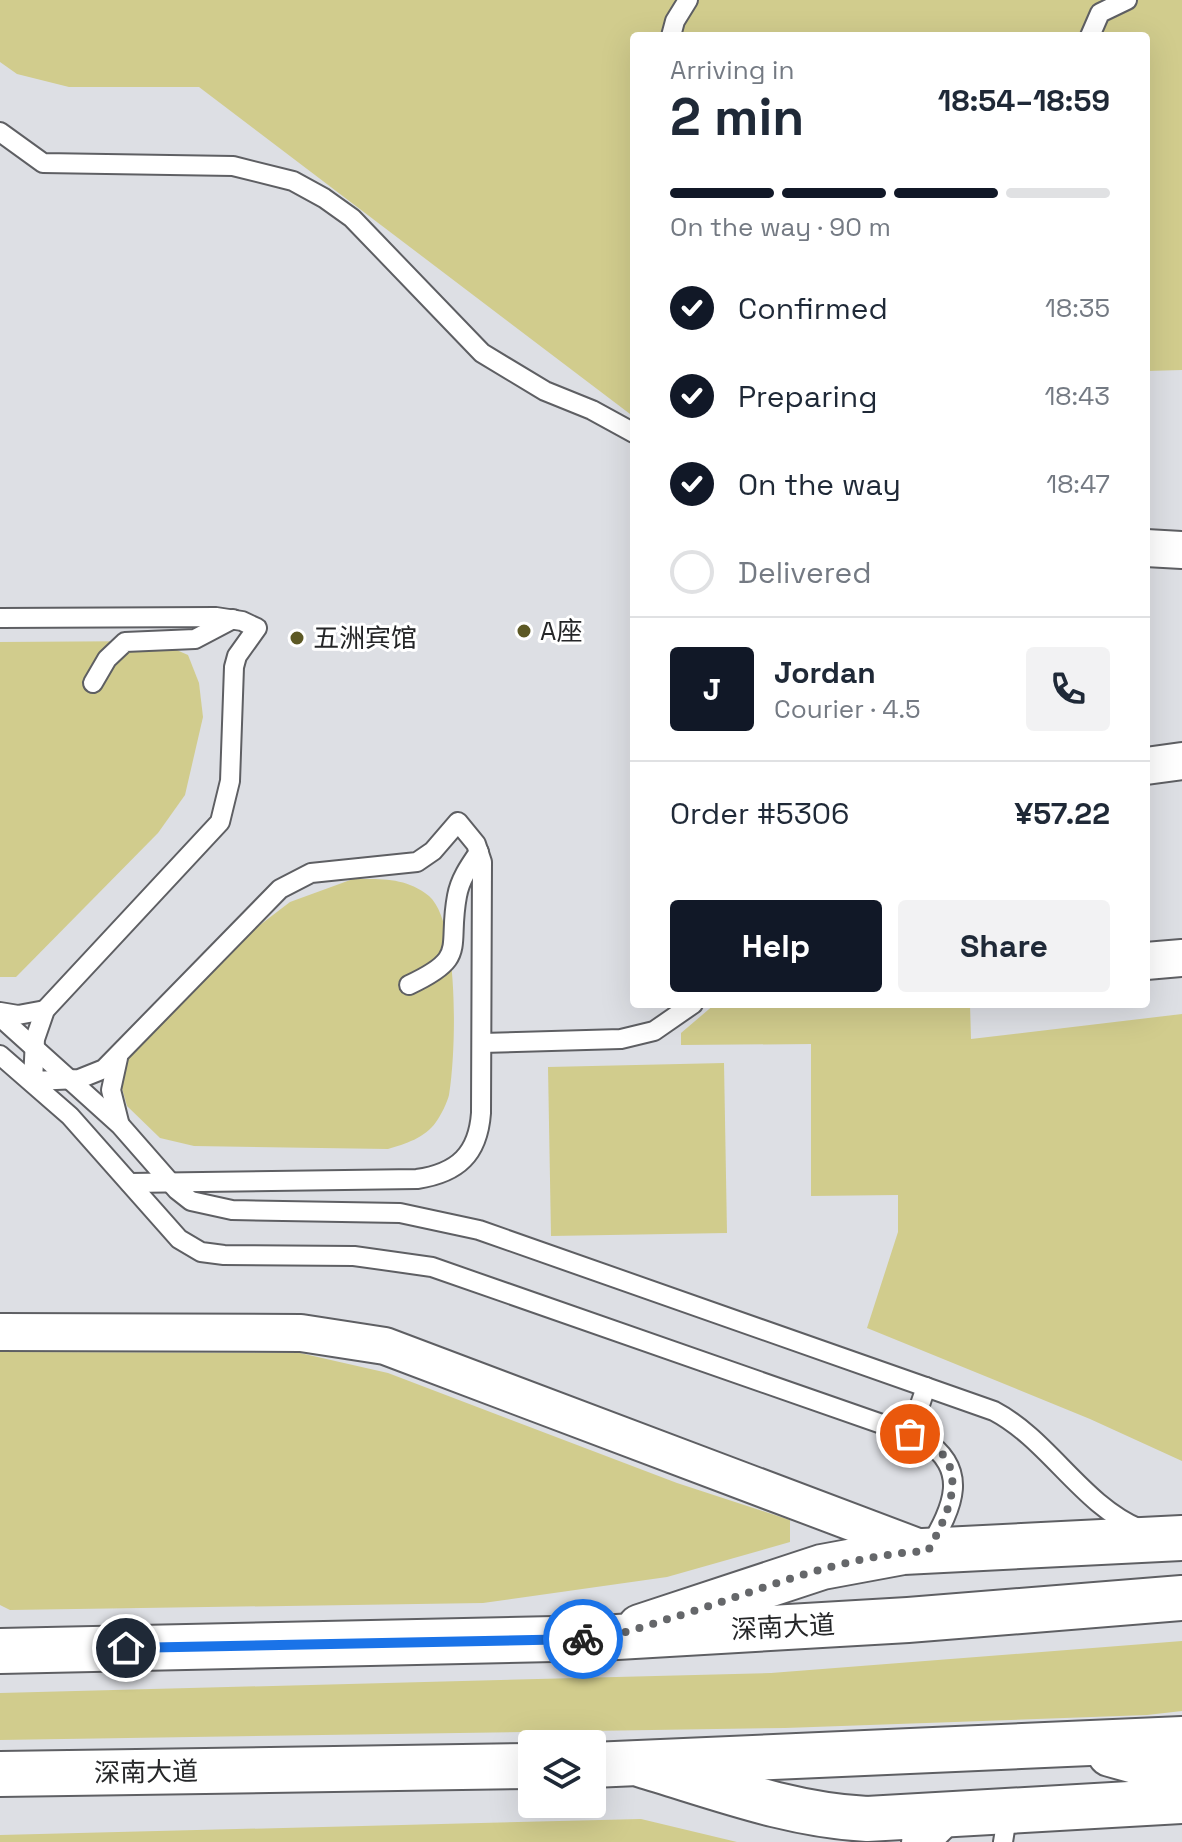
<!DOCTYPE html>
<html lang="en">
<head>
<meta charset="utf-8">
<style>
  :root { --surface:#fff; --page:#f2f2f3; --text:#1f2937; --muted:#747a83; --line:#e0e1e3; --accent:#111827 }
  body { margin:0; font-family:"Space Grotesk","Noto Sans SC",sans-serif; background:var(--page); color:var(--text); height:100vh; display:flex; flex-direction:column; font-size:30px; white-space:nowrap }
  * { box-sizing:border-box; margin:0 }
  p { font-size:26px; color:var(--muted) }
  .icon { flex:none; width:44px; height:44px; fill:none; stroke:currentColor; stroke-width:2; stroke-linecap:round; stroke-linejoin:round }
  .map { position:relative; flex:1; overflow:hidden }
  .drawer { position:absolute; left:630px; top:32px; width:520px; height:976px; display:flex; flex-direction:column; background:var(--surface); border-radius:8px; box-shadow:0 8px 32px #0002 }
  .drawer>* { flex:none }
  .controls { position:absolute; left:518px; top:1730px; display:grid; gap:16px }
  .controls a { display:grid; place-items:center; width:88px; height:88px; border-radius:8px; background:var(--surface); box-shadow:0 8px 32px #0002; font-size:40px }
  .pin { position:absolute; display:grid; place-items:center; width:68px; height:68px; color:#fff; margin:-34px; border:4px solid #fff; border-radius:50%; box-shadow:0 2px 8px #0007 }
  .courier { position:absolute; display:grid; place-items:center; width:80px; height:80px; margin:-40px; border:6px solid #1a73e8; border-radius:50%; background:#fff; color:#222; box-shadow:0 2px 10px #0007 }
  .headline em { font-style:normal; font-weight:700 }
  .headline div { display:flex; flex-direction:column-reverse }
  .headline { display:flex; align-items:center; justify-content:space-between; height:136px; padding:0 40px }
  h1 { font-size:52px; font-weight:700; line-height:60px }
  .bar { display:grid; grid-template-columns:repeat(4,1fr); gap:12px 8px; align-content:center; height:96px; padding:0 40px }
  .bar i { height:10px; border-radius:6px; background:var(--line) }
  .bar .current { background:var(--accent) }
  .bar p { grid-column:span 4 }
  .line { display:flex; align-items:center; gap:20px; padding:0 40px; border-top:2px solid var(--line) }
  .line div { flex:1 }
  .round { display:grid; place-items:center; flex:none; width:84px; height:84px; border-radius:8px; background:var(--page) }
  ol { padding:0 40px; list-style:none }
  li { display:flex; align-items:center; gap:24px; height:88px }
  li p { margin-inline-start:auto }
  li .icon { padding:8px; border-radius:50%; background:var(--accent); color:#fff; stroke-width:4 }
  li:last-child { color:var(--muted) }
  li i { width:44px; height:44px; border:4px solid var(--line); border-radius:50% }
  .action { display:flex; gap:16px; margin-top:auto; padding:16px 40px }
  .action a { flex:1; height:92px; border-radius:8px; background:var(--accent); color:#fff; font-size:32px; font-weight:700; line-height:92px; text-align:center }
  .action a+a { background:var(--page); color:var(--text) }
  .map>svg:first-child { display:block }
  .green { fill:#d1cc8d }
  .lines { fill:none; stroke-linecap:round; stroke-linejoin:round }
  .lane-casing { stroke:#5e5f63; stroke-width:22 }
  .street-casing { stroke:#5e5f63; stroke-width:40 }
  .secondary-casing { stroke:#5e5f63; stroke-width:48 }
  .primary-casing { stroke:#5e5f63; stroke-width:48 }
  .lane { stroke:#fff; stroke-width:18 }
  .street { stroke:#fff; stroke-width:36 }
  .secondary { stroke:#fff; stroke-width:44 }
  .primary { stroke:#fff; stroke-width:44 }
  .done { stroke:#65676a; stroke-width:8; stroke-dasharray:0 14.4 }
  .route { stroke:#1a73e8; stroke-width:10 }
  .poi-dot { fill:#5c5824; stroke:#fff; stroke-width:3 }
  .labels { text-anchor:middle; stroke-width:6; stroke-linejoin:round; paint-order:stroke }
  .poi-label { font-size:26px; fill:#252628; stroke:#fff; text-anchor:start }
  .street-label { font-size:26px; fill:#252628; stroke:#fff }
</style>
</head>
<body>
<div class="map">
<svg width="1182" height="1842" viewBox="0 0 1182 1842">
  <rect width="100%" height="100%" fill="#dddfe4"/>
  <g class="green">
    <path d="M0,0H1182V370L1146,371V36H634V417L199,87H69L17,74L0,62Z"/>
    <path d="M156,641L188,655L199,683L203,717L185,795L158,833L16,977H0V642Z"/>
    <path d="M353,879C380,879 406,877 429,896C460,923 456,1055 449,1095C447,1103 441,1115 436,1122C425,1138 405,1144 388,1149L194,1146L160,1138L127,1106L121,1085L126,1059L235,944L290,902Z"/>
    <path d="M715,1004H970L971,1039L1182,1014V1461L1090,1419L867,1328L898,1232V1195L811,1196V1044L681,1045V1033Z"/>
    <path d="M724,1063L727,1233L551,1236L548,1067Z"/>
    <path d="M0,1352L300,1353L388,1373L677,1483L790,1520V1542L667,1577L483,1603L10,1610L0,1605Z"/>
    <path d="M1182,1641V1711L1147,1715L785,1728L0,1740V1693L771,1673Z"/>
    <path d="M641,1819L737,1842H0V1835Z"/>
  </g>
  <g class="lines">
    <defs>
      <g id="lane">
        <path d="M671,36L675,21L688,0"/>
        <path d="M1090,36L1100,13L1127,0"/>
        <path d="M0,132L43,163L233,166L293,181L324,198L352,218L482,353L545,391L592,410L634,433"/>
        <path d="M0,618L216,617L242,621L257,628L237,656L234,667L230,781L220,822L45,1010L35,1039L33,1081L79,1079L104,1069L280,889L311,873L417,862L433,851L458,822L476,844L482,862L481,1113C478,1154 458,1173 417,1179L130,1183"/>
        <path d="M93,683L107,659L125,642L195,639L233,619"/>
        <path d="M409,985C469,957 447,949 457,896C460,879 470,865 479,852"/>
        <path d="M0,1012L18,1015L45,1010"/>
        <path d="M0,1017L120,1125L177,1190L191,1201L232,1210L400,1213L479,1230L994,1411C1049,1440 1082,1505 1140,1529"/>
        <path d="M482,1043L621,1039L654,1031L693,1004"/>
        <path d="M0,1055L70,1116L179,1239L201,1252L224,1255L354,1256L432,1267L922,1438C971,1470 953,1506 929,1548"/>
        <path d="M118,1058L111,1090L119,1122"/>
        <path d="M910,1434L926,1387"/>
        <path d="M1003,1842L1008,1811"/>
      </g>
      <g id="street">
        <path d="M1146,548L1182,550"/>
        <path d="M1146,766L1182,761"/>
        <path d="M1146,961L1182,958"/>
        <path d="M0,1332L301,1333L385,1346L923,1549"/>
        <path d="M920,1842L948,1814"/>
      </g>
      <g id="secondary">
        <path d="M640,1627L822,1567L903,1552L1182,1538"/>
        <path d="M642,1765C716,1787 789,1815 867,1819L1182,1801"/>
      </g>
      <g id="primary">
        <path d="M0,1651L600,1638L908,1620L1182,1598"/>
        <path d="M1110,1754L1182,1774"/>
        <path d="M592,1765L1182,1739"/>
        <path d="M0,1774L532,1766"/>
      </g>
    </defs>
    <use href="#lane" class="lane-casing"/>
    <use href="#street" class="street-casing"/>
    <use href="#secondary" class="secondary-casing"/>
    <use href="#primary" class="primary-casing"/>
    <use href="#lane" class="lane"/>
    <use href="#street" class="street"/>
    <use href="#secondary" class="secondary"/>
    <use href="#primary" class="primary"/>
  </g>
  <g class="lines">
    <path class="done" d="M583,1639C616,1638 647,1625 678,1616C762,1590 840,1555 928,1551C953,1506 974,1456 910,1434"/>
    <path class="route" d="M126,1648L583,1639"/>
  </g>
  <g class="poi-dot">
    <circle cx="524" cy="631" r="8"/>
    <circle cx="297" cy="638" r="8"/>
  </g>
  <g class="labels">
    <g class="poi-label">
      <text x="540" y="640">A座</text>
      <text x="313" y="647">五洲宾馆</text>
    </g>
    <g class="street-label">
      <text transform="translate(783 1627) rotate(-3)" y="9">深南大道</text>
      <text transform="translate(146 1772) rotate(-1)" y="9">深南大道</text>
    </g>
  </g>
</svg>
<div class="controls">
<a><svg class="icon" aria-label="layers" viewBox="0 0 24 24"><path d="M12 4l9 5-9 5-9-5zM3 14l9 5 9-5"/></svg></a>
</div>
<div class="pin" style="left:910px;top:1434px;background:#ea580c"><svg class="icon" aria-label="bag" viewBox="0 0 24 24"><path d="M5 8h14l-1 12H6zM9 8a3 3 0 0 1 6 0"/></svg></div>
<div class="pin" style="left:126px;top:1648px;background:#1f2937"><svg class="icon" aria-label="home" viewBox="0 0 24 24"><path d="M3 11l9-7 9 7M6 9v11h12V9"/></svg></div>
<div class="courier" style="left:583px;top:1639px"><svg class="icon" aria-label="bike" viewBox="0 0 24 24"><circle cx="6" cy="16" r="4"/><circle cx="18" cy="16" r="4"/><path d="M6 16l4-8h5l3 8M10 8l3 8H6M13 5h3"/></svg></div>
<section class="drawer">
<div class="headline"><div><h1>2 min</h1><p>Arriving in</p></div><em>18:54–18:59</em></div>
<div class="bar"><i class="current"></i><i class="current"></i><i class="current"></i><i></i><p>On the way · 90 m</p></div>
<ol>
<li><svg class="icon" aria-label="check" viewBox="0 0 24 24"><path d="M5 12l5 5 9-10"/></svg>Confirmed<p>18:35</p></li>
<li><svg class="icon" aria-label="check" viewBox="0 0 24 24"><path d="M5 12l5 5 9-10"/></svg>Preparing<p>18:43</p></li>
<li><svg class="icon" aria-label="check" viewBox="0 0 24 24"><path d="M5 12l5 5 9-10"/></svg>On the way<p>18:47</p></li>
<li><i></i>Delivered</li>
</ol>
<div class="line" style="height:144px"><b class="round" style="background:var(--accent);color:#fff">J</b><div><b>Jordan</b><p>Courier · 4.5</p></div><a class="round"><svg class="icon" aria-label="phone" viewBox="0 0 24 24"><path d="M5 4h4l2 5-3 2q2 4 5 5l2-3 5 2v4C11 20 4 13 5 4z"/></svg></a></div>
<div class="line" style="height:104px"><div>Order #5306</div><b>¥57.22</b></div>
<div class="action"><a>Help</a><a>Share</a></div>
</section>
</div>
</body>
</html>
